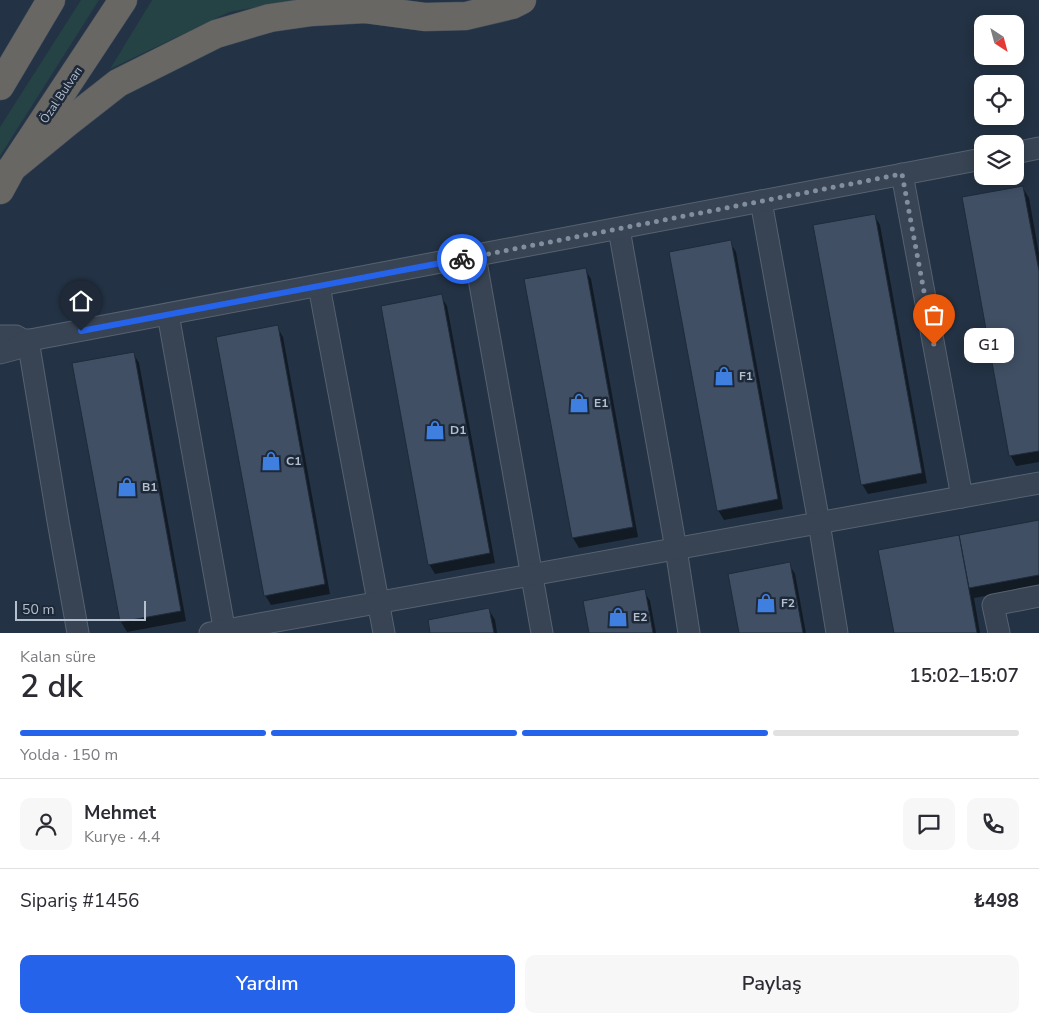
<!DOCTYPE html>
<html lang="tr">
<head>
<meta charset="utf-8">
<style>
  :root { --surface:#fff; --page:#f7f7f7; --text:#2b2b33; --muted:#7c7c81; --line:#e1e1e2; --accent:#2563eb }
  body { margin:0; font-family:"Nunito Sans",sans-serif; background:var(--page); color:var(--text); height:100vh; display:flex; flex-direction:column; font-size:19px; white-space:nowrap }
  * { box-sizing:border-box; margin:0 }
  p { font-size:16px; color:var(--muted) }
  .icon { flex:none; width:28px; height:28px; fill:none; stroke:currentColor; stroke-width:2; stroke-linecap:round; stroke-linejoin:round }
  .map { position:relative; height:633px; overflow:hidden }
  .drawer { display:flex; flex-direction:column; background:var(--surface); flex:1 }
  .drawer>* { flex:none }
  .needle { width:32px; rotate:144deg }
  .buttons { position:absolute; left:974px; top:15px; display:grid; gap:10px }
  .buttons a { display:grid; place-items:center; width:50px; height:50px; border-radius:10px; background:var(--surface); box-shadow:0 2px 12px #0003; font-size:25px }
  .scale { position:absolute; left:15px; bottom:12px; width:131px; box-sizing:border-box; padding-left:5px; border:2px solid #b5bfcd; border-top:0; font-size:14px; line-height:18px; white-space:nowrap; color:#b5bfcd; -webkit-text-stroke:4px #1d2939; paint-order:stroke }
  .pin { position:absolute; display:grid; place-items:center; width:42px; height:42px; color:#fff; margin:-51px -21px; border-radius:50% 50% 50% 0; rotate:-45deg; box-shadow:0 0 5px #0007 }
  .pin .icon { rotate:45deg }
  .courier { position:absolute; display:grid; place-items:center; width:50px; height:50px; margin:-25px; border:4px solid #2563eb; border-radius:50%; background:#fff; color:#222; box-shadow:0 1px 6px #0007 }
  .bubble { position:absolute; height:35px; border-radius:10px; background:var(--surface); box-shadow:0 2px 12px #0003; font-size:16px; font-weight:600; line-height:35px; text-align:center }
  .overview em { font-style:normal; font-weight:600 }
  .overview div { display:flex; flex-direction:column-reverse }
  .overview { display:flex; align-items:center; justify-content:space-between; height:85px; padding:0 20px }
  h1 { font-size:32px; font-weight:600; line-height:38px }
  .bar { display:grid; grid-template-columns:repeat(4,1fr); gap:8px 5px; align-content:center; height:60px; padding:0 20px }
  .bar i { height:6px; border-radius:4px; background:var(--line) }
  .bar .on { background:var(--accent) }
  .bar p { grid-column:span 4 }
  .line { display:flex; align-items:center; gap:12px; padding:0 20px; border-top:1px solid var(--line) }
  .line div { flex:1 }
  .round { display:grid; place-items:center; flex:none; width:52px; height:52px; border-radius:10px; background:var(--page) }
  .primary-button { display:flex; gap:10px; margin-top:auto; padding:10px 20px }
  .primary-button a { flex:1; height:58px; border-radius:10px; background:var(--accent); color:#fff; font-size:20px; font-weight:600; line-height:58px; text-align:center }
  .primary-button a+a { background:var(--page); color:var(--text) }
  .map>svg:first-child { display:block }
  .green { fill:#254245 }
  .shadow { fill:#0007 }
  .building { fill:#404f64; stroke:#1f2b3b }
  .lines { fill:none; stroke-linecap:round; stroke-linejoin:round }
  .minor-casing { stroke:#566271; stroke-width:23 }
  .trunk-casing { stroke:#434f5e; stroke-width:29 }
  .minor { stroke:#384453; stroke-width:21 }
  .trunk { stroke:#686764; stroke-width:28 }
  .done { stroke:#828e9d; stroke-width:5; stroke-dasharray:0 9 }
  .route { stroke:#2563eb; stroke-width:6 }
  .labels { text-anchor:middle; stroke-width:5; stroke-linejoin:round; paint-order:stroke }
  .street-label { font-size:12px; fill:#b5bfcd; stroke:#1d2939 }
  .poi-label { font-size:12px; font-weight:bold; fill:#b5bfcd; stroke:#1d2939; text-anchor:start }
</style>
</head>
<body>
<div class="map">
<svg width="1039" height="633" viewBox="0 0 1039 633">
  <rect width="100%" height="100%" fill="#233244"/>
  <g class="green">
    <path d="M81,0H99L0,156V127Z"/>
    <path d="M152,0H299L229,12L110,69Z"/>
  </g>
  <g class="shadow">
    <path d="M1023,188L1029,198L1039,254V462L1016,466L1011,456L963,198Z"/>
    <path d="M874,215L880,225L927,483L868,494L862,484Z"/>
    <path d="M730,242L736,252L783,509L724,520L718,510Z"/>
    <path d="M585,269L591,279L638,537L579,548L573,538L526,280Z"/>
    <path d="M441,296L447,306L495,563L435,574L429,564Z"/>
    <path d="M277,327L283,337L330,594L271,605L265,595Z"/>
    <path d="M133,353L139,363L186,621L127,632L121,622L74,364Z"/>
    <path d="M1039,521V586L974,598L980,633H895L880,551Z"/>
    <path d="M789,564L795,574L806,633H741Z"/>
    <path d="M644,591L650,601L656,633H590Z"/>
    <path d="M489,610L495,620L497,633H432Z"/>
  </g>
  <g class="building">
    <path d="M1023,186L1039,271V451L1009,456L962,197Z"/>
    <path d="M875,214L922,473L861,485L813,225Z"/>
    <path d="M731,240L778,499L717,511L669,252Z"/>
    <path d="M586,268L633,527L572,538L524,279Z"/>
    <path d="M442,294L490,553L428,565L381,306Z"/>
    <path d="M278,325L325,584L264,596L216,337Z"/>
    <path d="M134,352L181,611L120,622L72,363Z"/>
    <path d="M1039,520V575L969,588L959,535Z"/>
    <path d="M959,535L977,633H894L878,550Z"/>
    <path d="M790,562L803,633H739L728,574Z"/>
    <path d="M645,589L653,633H589L583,601Z"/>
    <path d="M489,608L494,633H430L428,620Z"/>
  </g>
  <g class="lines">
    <defs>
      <g id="minor">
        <path d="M1015,153L1039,148"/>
        <path d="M902,174L962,497"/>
        <path d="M761,201L819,523L837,633"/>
        <path d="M619,229L676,549L689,633"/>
        <path d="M475,256L542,633"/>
        <path d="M319,286L384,633"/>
        <path d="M168,314L225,633"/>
        <path d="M0,336H16L25,341"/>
        <path d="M28,340L58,521L78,633"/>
        <path d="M0,353L15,349L25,341L982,159"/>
        <path d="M210,633L1039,483"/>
        <path d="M999,633L993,605L1039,596"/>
      </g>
      <g id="trunk">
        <path d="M0,86L51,0"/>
        <path d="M12,168L67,123L118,83L216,34L270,18L312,12L365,9L425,17L466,16L512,5L522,0"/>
        <path d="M0,190L12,168L123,0"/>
      </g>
    </defs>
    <use href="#minor" class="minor-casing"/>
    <use href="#trunk" class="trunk-casing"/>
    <use href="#minor" class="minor"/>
    <use href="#trunk" class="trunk"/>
  </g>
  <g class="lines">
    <path class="done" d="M462,259L902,174L934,345"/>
    <path class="route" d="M81,331L462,259"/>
  </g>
  <defs>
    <symbol id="shop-bare" viewBox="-9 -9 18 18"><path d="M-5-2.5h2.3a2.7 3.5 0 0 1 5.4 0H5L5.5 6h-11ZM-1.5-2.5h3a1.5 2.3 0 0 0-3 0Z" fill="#3f7fe0" stroke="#1d2939" stroke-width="2.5" paint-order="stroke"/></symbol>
  </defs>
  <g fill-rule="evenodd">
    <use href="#shop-bare" x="710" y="362" width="28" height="28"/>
    <use href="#shop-bare" x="565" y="389" width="28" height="28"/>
    <use href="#shop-bare" x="421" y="416" width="28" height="28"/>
    <use href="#shop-bare" x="257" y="447" width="28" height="28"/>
    <use href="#shop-bare" x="113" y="473" width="28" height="28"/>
    <use href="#shop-bare" x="752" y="589" width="28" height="28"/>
    <use href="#shop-bare" x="604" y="603" width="28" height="28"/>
  </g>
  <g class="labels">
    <g class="street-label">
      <text transform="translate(61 95) rotate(-56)" y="4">Özal Bulvarı</text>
    </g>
    <g class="poi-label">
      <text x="739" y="380">F1</text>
      <text x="594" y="407">E1</text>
      <text x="450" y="434">D1</text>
      <text x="286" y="465">C1</text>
      <text x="142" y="491">B1</text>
      <text x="781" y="607">F2</text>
      <text x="633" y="621">E2</text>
    </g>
  </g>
</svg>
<div class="buttons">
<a><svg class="needle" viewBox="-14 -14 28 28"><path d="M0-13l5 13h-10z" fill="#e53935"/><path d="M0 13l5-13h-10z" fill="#7c7c81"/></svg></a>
<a><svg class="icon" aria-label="locate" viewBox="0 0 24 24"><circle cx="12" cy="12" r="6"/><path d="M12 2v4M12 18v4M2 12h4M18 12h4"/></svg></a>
<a><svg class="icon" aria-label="layers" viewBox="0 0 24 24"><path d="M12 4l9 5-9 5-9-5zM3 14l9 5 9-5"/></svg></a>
</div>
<div class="scale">50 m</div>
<div class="pin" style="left:934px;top:345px;background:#ea580c"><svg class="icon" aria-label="bag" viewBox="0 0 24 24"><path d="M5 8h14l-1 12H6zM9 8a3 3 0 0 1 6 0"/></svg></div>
<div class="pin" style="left:81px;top:331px;background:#1f2937"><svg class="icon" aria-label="home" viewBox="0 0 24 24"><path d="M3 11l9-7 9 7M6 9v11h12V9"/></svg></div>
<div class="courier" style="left:462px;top:259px"><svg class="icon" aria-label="bike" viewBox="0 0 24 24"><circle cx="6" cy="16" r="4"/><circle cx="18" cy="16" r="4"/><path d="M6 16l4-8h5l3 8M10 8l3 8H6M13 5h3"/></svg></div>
<div class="bubble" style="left:964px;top:328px;width:50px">G1</div>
</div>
<section class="drawer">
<div class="overview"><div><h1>2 dk</h1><p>Kalan süre</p></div><em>15:02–15:07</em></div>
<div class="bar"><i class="on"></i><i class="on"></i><i class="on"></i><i></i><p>Yolda · 150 m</p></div>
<div class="line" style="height:90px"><a class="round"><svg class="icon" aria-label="person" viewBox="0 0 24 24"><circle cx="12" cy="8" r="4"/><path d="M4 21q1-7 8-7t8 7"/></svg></a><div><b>Mehmet</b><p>Kurye · 4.4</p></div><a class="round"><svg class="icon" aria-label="chat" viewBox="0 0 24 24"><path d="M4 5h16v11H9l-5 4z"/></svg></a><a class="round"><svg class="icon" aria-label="phone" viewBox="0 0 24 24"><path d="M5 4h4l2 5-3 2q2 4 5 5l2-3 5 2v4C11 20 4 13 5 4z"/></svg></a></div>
<div class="line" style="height:65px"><div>Sipariş #1456</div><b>₺498</b></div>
<div class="primary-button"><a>Yardım</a><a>Paylaş</a></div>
</section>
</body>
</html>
